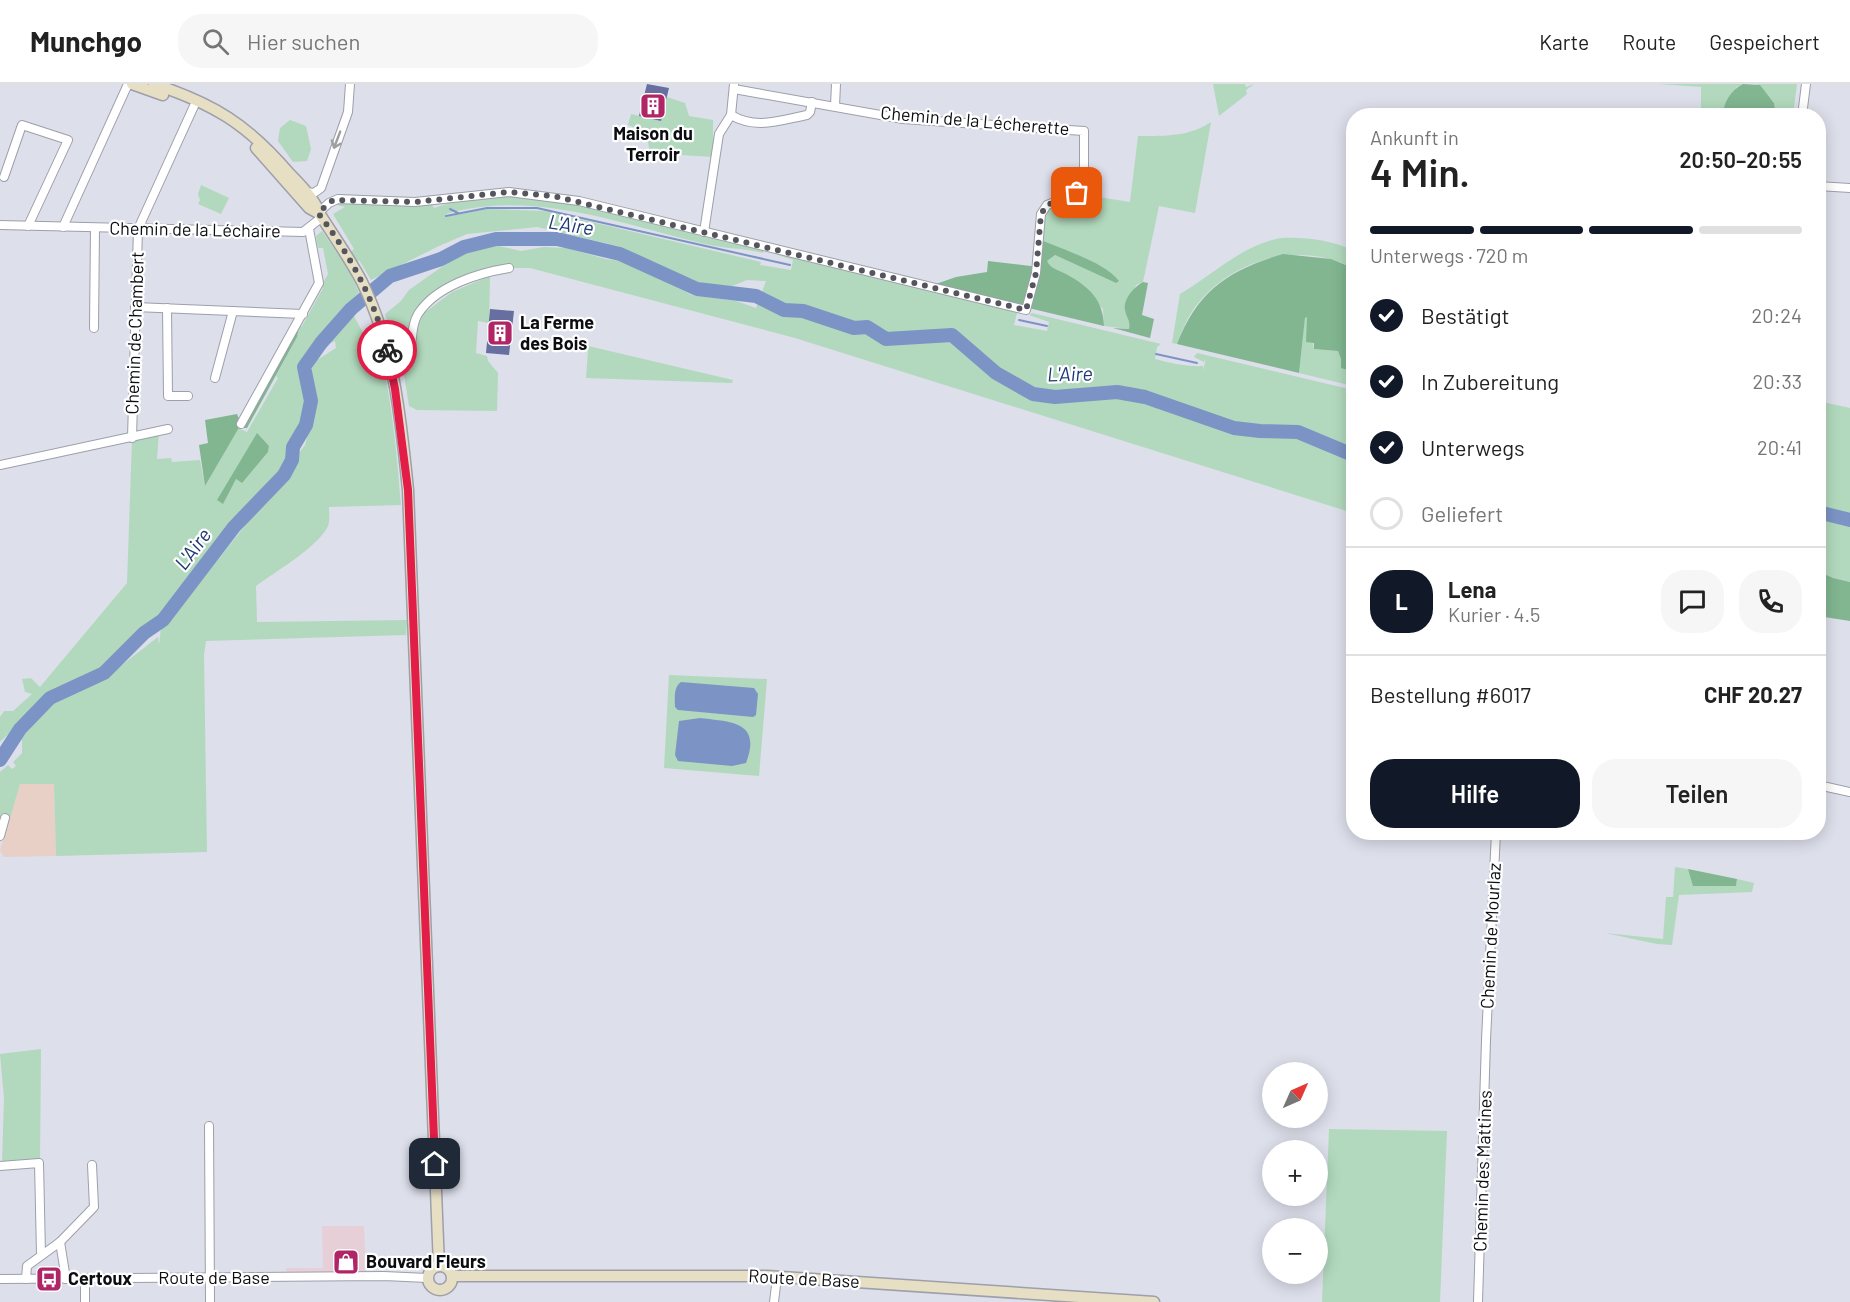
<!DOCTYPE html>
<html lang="de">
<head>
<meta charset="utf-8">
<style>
  :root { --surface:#fff; --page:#f6f6f6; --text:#222; --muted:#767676; --line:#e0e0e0; --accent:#111827 }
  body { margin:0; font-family:Barlow,sans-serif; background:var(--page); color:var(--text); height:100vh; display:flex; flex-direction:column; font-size:22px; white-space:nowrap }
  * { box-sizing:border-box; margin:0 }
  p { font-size:20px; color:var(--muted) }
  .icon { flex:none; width:33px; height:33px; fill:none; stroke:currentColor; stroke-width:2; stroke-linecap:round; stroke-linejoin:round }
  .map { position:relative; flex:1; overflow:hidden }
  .side { position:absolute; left:1346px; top:24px; width:480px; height:732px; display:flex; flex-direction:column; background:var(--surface); border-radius:24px; box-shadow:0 3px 15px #0003 }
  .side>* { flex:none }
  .needle { width:39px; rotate:45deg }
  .fabs { position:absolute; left:1262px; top:978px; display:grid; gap:12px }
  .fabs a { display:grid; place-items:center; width:66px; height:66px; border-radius:50%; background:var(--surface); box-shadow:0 3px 15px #0003; font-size:30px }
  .pin { position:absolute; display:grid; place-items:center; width:51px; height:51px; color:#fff; margin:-26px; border-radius:12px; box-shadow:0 3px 9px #0006 }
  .courier { position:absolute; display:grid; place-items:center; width:60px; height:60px; margin:-30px; border:4px solid #e11d48; border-radius:50%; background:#fff; color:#222; box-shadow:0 2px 8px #0007 }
  .headline em { font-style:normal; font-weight:600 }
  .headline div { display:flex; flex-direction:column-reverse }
  .headline { display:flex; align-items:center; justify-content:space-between; height:102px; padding:0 24px }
  h1 { font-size:39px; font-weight:600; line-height:45px }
  .bar { display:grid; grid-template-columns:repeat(4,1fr); gap:9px 6px; align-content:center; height:72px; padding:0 24px }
  .bar i { height:8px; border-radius:4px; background:var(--line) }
  .bar .selected { background:var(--accent) }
  .bar p { grid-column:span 4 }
  .line { display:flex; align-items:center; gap:15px; padding:0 24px; border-top:2px solid var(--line) }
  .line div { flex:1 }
  .round { display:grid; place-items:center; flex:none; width:63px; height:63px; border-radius:24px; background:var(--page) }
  ol { padding:0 24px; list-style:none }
  li { display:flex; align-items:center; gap:18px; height:66px }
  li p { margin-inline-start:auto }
  li .icon { padding:6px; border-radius:50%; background:var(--accent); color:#fff; stroke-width:4 }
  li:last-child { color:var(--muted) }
  li i { width:33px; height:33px; border:3px solid var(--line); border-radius:50% }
  .cta { display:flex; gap:12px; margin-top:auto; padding:12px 24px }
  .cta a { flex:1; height:69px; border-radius:24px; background:var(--accent); color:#fff; font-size:24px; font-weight:600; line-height:69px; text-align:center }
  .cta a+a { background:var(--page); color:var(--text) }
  header { display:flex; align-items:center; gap:36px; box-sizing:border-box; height:84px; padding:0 30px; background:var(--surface); border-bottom:2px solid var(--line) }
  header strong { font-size:28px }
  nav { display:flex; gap:33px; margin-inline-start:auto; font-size:21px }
  .search { width:420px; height:54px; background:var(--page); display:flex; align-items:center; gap:15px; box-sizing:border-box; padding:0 21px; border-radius:24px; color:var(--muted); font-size:22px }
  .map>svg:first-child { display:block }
  .commercial { fill:#e9d0c7 }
  .industrial { fill:#e7cfd8 }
  .green { fill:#b2d9bd; fill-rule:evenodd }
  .forest { fill:#81b690 }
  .water { fill:#7c94c5 }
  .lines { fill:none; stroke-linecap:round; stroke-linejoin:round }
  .stream { stroke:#7c94c5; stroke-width:2 }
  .river { stroke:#7c94c5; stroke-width:14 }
  .building { fill:#676ea0 }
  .street-casing { stroke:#9d9faa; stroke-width:10 }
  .secondary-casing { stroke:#9d9faa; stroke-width:13 }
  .street { stroke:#fff; stroke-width:8 }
  .secondary { stroke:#e7dfc4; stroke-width:10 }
  .oneway { stroke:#9e9ea0 }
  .done { stroke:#55565d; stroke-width:6; stroke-dasharray:0 10.8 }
  .route { stroke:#e11d48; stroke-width:8 }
  .labels { text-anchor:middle; stroke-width:4.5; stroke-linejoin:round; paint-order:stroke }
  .street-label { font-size:18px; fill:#0c0d11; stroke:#fff }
  .poi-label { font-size:18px; font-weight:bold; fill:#0c0d11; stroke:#fff; text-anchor:start }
  .water-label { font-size:20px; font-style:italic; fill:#1d3874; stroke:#fff }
</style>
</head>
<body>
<header>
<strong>Munchgo</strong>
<div class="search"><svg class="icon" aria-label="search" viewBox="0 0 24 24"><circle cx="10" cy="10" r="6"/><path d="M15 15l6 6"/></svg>Hier suchen</div>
<nav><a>Karte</a><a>Route</a><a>Gespeichert</a></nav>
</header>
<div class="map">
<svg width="1850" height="1218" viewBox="0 0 1850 1218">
  <rect width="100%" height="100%" fill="#dddfeb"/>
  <path class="commercial" d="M20,700H54L56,772L4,773L0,766Z"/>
  <path class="industrial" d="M322,1142H364L366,1188L287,1190L286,1184H323Z"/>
  <g class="green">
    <path d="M1213,0H1245L1246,3L1254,0L1246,6L1247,10L1219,32Z"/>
    <path d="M1659,0H1743L1737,3L1722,28L1723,32L1696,31L1697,26H1701V3Z"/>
    <path d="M1757,0H1797L1793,31H1776L1774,18Z"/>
    <path d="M667,13L685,19L689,32L713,36V73L650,69L646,48L628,41L631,30L661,37Z"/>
    <path d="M290,36L306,42L311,65L307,77L293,78L278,57L280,44Z"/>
    <path d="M1211,38L1195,129L1159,122L1143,198L1136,201L1125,227L1130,240L1129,245L1104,242L1103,225L1065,190L1051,184L1047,177L1055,171L1116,199L1041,156L1043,132L1051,121L1080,110L1130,118L1138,52C1164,52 1189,53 1211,38Z"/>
    <path d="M201,101L229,114L221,130L198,120L200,116L198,110Z"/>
    <path d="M502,110L556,115L764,164L763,169C744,164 725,165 705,160C620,140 533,105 446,130V133L487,125L545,127L761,178L760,181L791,186L793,176L775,170L776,167L1020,226L1019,229H1017L1014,241L1047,247L1049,238L1029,231L1032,229L1161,260L1157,263L1155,275C1170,279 1188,283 1203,282V286L1206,275L1204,278L1194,273L1197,269L1353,306V429L795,254L530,184H509L508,181L471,189L427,216L407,259L398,268L385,230L401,217L409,206L440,184L462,170L476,164L494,161L521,167L544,163L566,164L606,175L627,178L692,211L736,217L756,224L766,197L747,196L730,203L696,198L618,162L537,143L467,150L439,162L371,196L359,176L350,189L359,208L325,245L297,284L303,295L307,322L301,343L290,363L282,387L232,438L211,463L201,479L172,517L155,537L141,546L102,587L59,605L42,617L0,658V633L4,627H13L32,610L25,608L22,595L31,594L40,603L127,499L132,356L159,348L157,375L171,374L172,378L200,376L205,402L238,344L247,348L278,294L276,292L297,253L296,246L302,242L323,204L321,202L328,190L323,164H318L316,152L322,147L342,176L354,165L333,130L345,123L337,121L336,118L431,119L434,124L458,116ZM257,350L269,362L268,368L242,398L236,395L232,401L241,379Z"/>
    <path d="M1281,154C1307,153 1329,156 1353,166V184C1299,156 1231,175 1195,223C1187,234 1182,247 1177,260L1172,259L1180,210C1214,190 1242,161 1281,154Z"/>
    <path d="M490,192L489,239L478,237L476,269L487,272L488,277L498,289L497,327L417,326L409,322L403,284L416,265L417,244L424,229L452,208Z"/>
    <path d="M350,232H354L363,249L372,241C391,299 396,361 401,421L329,423C329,429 330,437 328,442C317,464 276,487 256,502L257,538L407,536L406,551L206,557L204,570L207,768L56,772L54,700H20L9,738L2,735L0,741V688L8,681L12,685L16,682L13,678L22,669V655L26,646L54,617L85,601L101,597L158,553L159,561L161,543L166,541L244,443L253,426L292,389L296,373L305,361L313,330L314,309L311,306V286L317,276L336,264L335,257L328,260L327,255Z"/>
    <path d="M1305,233H1308L1314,265L1338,267L1341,275V284L1353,288V302L1299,289Z"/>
    <path d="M567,257L733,296L732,299L586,294L588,266L566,262Z"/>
    <path d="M1818,317L1850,324V498L1833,494L1818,487Z"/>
    <path d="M669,591L767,595L759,692L664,684Z"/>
    <path d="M1675,783L1688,785L1694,802H1736L1737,795L1754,799L1752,808L1679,811L1672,861L1657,860L1605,849L1663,855L1666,813H1673Z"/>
    <path d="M41,965L40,1077L2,1079L4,1014L0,970Z"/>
    <path d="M1329,1045L1447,1047L1440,1218H1322Z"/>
  </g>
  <g class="forest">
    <path d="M1743,0L1760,1L1774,19L1776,31H1723C1723,19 1731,6 1743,0Z"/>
    <path d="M1041,156C1062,165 1106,179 1119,197L1116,199L1055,171L1047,177C1052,186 1057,185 1066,190C1089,203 1103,215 1104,242L933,201L956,193L987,188L988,177L1039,183Z"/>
    <path d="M1283,170L1331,175L1353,184V288L1341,284V275L1338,267L1314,265V259L1306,258L1307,233L1305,234L1299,289L1177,260C1198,206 1229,186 1283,170Z"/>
    <path d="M1143,198L1148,199L1142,231L1154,235L1150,254L1113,244L1129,245C1131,237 1126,233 1125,226C1123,215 1134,203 1143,198Z"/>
    <path d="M296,246L298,248L297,253L247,344H244L243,340Z"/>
    <path d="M237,330L241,340L205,402L199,361L208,359L205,336Z"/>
    <path d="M257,349L269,362L268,368L242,399L236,395L223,420L217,416Z"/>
    <path d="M1818,487L1833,494L1850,498V537L1818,532Z"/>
    <path d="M1688,785L1737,795L1736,802H1693Z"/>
  </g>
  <g class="water">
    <path d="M681,598L754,604L758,610L756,631L753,633L678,626L675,623C675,615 673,603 681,598Z"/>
    <path d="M700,634C731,638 762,637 746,679L732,682L678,677L675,671L679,637Z"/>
  </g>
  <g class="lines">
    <g class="stream">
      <path d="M450,125L458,129"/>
      <path d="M446,132L487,124H537L790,181"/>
      <path d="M1019,236L1047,242"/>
      <path d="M1156,270L1197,279"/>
    </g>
    <g class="river">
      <path d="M1818,428L1850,436"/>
      <path d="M0,676L20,645L50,614L104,589L144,549L163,536L234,443L284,391L292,376L293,363L306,341L311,317L304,283L321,259L351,225L390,192L441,175L464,163L496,155H557L620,170L697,205L756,212L784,226L803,227L854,244L867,243L886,255L952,251L996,289L1033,310L1055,313L1117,308L1145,313L1234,344L1260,347L1298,348L1353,371"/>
    </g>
  </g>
  <g class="building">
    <path d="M647,0L669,4L661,37L639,32Z"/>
    <path d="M490,225L514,227L509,271L486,269Z"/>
  </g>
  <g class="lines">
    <defs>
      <g id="street">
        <path d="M835,22L836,0"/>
        <path d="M731,31C756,46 781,36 807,31L810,28L812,18"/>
        <path d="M1802,32L1806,0"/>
        <path d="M4,93L22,41L68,56L28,142"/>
        <path d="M1818,102L1850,104"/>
        <path d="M306,108L314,109L321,104L348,28L350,0"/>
        <path d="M318,129L329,119L338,115L415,118L509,108L579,117L1026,226L1036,189L1041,130L1047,121L1077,109L1084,100V47L903,35L734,5"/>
        <path d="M0,141L303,148L321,134"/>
        <path d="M63,143L128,0"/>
        <path d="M704,148L719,50L731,31L734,0"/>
        <path d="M135,223L303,230"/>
        <path d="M167,224L168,312H188"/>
        <path d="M94,244L95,144"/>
        <path d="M390,279C423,267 405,252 418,230C436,202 478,189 509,184"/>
        <path d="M215,294L233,227"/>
        <path d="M241,340L319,199L309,145"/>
        <path d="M132,354L138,145L194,22"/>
        <path d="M0,381L168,345"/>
        <path d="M1818,701L1850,708"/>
        <path d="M0,752L5,734"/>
        <path d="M209,1042L210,1218"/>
        <path d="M0,1082L39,1079L41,1170"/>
        <path d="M60,1158L66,1195"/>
        <path d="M0,1195L384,1192L427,1194"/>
        <path d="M26,1195L27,1182L60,1158L94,1123L92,1081"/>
        <path d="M85,1195V1218"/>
        <path d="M774,1218L777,1193"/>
        <path d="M1478,1218L1486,956L1496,748"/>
      </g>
      <g id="secondary">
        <path d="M132,0L163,11"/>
        <path d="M154,0C214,20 247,40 289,89C298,98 309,109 315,120C318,124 318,128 321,132C335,154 350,175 362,198C394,263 401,335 408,406L439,1182"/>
        <path d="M256,64L309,124L318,129"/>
        <circle cx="440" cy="1194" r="12"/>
        <path d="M452,1192H767L1154,1218"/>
      </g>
    </defs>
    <use href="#street" class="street-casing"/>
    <use href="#secondary" class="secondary-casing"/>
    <use href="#street" class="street"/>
    <use href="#secondary" class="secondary"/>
  </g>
  <defs><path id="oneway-shaft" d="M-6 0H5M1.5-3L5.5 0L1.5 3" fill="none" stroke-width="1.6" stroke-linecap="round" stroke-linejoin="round" transform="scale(1.5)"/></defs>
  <use class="oneway" href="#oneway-shaft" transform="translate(337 56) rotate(111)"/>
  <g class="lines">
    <path class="done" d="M387,266C375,216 349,169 318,129L333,116L415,118L509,108L553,112L1026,226L1036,189L1041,130L1047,121L1077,109"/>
    <path class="route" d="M387,266L395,305L408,406L435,1080"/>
  </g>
  <defs>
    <symbol id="building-square" viewBox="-11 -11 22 22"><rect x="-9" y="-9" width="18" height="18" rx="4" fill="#af2566" stroke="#fff"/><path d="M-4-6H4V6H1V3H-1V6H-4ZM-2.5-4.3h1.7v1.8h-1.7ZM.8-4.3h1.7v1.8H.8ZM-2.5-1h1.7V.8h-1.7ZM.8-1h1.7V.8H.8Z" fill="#fff"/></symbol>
    <symbol id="shop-square" viewBox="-11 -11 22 22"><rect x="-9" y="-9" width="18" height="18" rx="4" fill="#af2566" stroke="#fff"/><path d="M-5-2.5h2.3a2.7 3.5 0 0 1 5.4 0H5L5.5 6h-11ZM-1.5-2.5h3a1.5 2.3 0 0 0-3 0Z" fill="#fff"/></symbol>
    <symbol id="bus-square" viewBox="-11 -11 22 22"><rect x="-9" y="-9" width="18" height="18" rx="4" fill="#af2566" stroke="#fff"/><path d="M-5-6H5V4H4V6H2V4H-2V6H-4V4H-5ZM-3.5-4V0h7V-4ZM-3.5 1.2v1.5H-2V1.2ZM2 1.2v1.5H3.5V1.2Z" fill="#fff"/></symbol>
  </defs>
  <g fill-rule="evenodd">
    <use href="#building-square" x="638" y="7" width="30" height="30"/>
    <use href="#building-square" x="485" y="234" width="30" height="30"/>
    <use href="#shop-square" x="331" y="1163" width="30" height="30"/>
    <use href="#bus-square" x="34" y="1180" width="30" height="30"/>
  </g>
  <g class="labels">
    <g class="street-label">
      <text transform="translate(975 37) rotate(5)" y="6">Chemin de la Lécherette</text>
      <text transform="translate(195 146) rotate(1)" y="6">Chemin de la Léchaire</text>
      <text transform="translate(135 249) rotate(-88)" y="6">Chemin de Chambert</text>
      <text transform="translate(1491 852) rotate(-87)" y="6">Chemin de Mourlaz</text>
      <text transform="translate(1483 1087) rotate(-88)" y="6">Chemin des Mattines</text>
      <text x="214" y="1200">Route de Base</text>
      <text transform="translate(804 1195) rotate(3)" y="6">Route de Base</text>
    </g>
    <g class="poi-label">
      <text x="653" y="56" text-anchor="middle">Maison du<tspan x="653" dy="21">Terroir</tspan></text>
      <text x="520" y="245">La Ferme<tspan x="520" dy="21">des Bois</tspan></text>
      <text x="366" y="1184">Bouvard Fleurs</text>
      <text x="68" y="1201">Certoux</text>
    </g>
    <g class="water-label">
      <text transform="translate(571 141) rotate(9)" y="7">L'Aire</text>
      <text transform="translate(1070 290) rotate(-1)" y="7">L'Aire</text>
      <text transform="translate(193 465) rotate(-53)" y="7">L'Aire</text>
    </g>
  </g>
</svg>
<div class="fabs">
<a><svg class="needle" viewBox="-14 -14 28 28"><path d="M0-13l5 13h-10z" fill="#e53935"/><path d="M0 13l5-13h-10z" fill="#767676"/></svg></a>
<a>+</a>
<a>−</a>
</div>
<div class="pin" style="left:1077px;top:109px;background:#ea580c"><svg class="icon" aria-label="bag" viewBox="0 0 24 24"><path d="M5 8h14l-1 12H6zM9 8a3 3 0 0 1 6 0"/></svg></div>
<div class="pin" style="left:435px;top:1080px;background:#1f2937"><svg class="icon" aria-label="home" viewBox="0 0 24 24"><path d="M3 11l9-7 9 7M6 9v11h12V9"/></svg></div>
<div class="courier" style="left:387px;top:266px"><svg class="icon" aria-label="bike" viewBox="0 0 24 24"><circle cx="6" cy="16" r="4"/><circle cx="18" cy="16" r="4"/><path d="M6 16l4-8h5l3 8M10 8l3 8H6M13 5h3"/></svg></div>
<section class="side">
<div class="headline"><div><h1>4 Min.</h1><p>Ankunft in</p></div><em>20:50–20:55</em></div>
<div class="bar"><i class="selected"></i><i class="selected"></i><i class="selected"></i><i></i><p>Unterwegs · 720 m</p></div>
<ol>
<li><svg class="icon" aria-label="check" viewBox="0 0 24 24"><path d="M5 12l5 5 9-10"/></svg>Bestätigt<p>20:24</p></li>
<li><svg class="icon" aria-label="check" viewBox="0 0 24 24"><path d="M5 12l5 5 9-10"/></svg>In Zubereitung<p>20:33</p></li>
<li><svg class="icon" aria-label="check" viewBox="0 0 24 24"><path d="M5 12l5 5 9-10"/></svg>Unterwegs<p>20:41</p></li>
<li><i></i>Geliefert</li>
</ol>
<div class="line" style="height:108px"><b class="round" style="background:var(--accent);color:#fff">L</b><div><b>Lena</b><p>Kurier · 4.5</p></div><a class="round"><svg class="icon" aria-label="chat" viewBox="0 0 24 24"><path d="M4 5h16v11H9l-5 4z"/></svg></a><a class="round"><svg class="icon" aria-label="phone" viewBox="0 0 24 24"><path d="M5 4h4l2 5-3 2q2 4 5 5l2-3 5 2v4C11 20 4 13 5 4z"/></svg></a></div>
<div class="line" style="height:78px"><div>Bestellung #6017</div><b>CHF 20.27</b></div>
<div class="cta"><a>Hilfe</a><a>Teilen</a></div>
</section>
</div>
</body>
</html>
